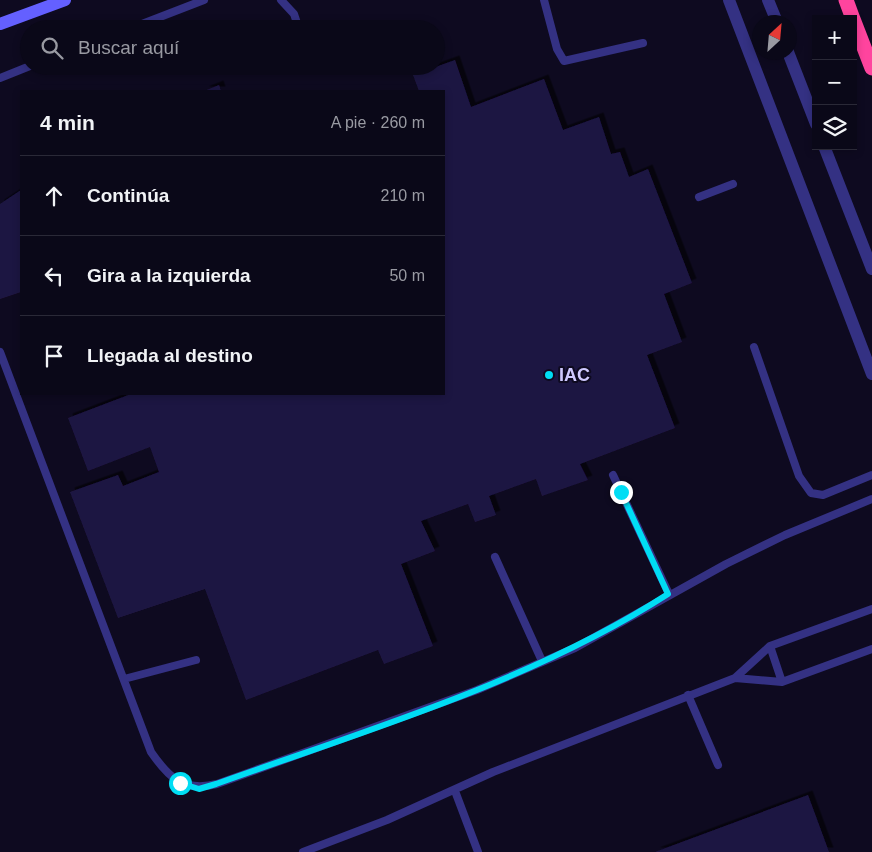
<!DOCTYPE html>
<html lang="es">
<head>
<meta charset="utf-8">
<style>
  :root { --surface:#0a0818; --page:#181625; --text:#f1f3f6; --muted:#999aa2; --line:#2a2937 }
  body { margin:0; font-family:Helvetica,sans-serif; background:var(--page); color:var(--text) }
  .controls { position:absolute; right:15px; top:15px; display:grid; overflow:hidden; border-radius:0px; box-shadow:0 2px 8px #0003 }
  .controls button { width:45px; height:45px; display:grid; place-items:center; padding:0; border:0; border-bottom:1px solid var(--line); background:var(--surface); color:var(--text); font:25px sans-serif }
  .compass { position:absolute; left:752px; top:15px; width:45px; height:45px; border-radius:50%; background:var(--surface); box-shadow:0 2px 8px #0003; rotate:26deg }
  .stop { position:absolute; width:15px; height:15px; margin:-11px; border:4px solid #00ddf4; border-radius:50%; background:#fff }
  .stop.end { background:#00ddf4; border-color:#fff; box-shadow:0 1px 5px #0008 }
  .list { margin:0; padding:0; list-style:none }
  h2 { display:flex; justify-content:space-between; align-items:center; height:65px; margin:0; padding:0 20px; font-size:21px }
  h2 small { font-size:16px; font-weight:400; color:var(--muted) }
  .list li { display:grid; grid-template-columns:32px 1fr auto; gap:15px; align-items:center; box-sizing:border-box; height:80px; padding:0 20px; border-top:1px solid var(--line) }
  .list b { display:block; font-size:19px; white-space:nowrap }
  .list em { font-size:16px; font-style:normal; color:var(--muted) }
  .icon { flex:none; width:28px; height:28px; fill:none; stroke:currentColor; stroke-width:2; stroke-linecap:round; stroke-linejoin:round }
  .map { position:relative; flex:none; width:872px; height:852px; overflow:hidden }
  .search { position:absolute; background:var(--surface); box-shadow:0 2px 8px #0003; left:20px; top:20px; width:425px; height:55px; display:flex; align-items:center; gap:12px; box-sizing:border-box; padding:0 18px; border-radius:28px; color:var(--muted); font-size:19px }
  .panel { position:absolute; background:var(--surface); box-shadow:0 2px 8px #0003; left:20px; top:90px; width:425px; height:305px; border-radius:0px }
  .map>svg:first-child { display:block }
</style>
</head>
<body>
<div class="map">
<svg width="872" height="852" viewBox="0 0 872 852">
  <defs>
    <filter id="shadow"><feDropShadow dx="4.5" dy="-4.5" stdDeviation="0" flood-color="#0009"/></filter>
  </defs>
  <rect width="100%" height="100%" fill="#0e0a20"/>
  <path fill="#1e1542" filter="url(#shadow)" d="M455,60L471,107L544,79L563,130L599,117L611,154L620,152L629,177L648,169L692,283L664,294L682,342L647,355L675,428L580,464L588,480L542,496L536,479L489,496L496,515L475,522L468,504L421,521L435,551L401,564L433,646L384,664L378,650L246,700L205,589L118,618L70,492L118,475L123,486L159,472L150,447L88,471L68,418L131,394H444V91H419L413,75Z
    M219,85L221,91H204Z
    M21,190V292L0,299V204Z
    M808,795L829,852H655Z"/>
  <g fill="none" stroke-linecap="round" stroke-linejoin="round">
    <path stroke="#343183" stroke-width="8" d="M281,0L294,14L299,29
      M544,0L557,49L564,61L643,43
      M129,29L204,0
      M0,78L30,66
      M699,197L733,184
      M754,347L799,476L811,493L823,495L872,475
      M0,352L151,752C169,778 183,792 217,784L477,690L575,648L726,564L785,535L872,499
      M613,475L669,594
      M495,557L542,661
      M770,646L782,682
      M735,678L782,682L872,649
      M124,679L196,660
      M688,695L718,765
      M455,791L478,852
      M303,852L387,820L493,772L735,678L770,646L872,609"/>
    <path stroke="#343183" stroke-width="12" d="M729,0L872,374
      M768,0L777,22
      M788,52L816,124
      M824,146L872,269"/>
    <path stroke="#6460ff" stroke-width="12" d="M0,24L65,0"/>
    <path stroke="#ff449e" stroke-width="15" d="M846,0L853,19
      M853,19L872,68"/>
  </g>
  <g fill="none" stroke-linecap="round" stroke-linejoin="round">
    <path stroke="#00ddf4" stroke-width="6" d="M180,783L199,789L216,784C369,729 531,682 668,594L621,492"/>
  </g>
  <circle fill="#00ddf4" stroke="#0e0a20" stroke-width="2" cx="549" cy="375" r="5"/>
  <g text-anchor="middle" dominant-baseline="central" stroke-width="4" stroke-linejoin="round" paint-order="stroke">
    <g font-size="18" font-weight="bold" fill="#cfc9ff" stroke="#0e0a20" text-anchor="start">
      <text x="559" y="375">IAC</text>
    </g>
  </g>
</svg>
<div class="controls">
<button>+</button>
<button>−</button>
<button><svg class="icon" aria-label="layers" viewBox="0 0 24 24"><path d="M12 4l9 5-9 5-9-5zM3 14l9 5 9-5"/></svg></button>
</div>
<svg class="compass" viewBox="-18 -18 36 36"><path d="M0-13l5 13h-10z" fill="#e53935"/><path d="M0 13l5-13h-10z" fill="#999aa2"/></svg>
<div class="stop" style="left:180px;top:783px"></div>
<div class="stop end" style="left:621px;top:492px"></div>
<div class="search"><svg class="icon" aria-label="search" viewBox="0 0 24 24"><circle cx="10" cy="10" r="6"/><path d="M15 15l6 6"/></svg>Buscar aquí</div>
<section class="panel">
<h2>4 min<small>A pie · 260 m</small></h2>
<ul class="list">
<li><svg class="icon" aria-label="ahead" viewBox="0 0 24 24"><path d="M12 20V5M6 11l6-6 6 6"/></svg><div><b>Continúa</b></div><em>210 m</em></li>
<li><svg class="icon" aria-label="left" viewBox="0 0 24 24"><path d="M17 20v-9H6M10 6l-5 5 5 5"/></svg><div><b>Gira a la izquierda</b></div><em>50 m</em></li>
<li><svg class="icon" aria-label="arrive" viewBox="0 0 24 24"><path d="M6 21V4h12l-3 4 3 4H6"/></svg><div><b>Llegada al destino</b></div></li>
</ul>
</section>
</div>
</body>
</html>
